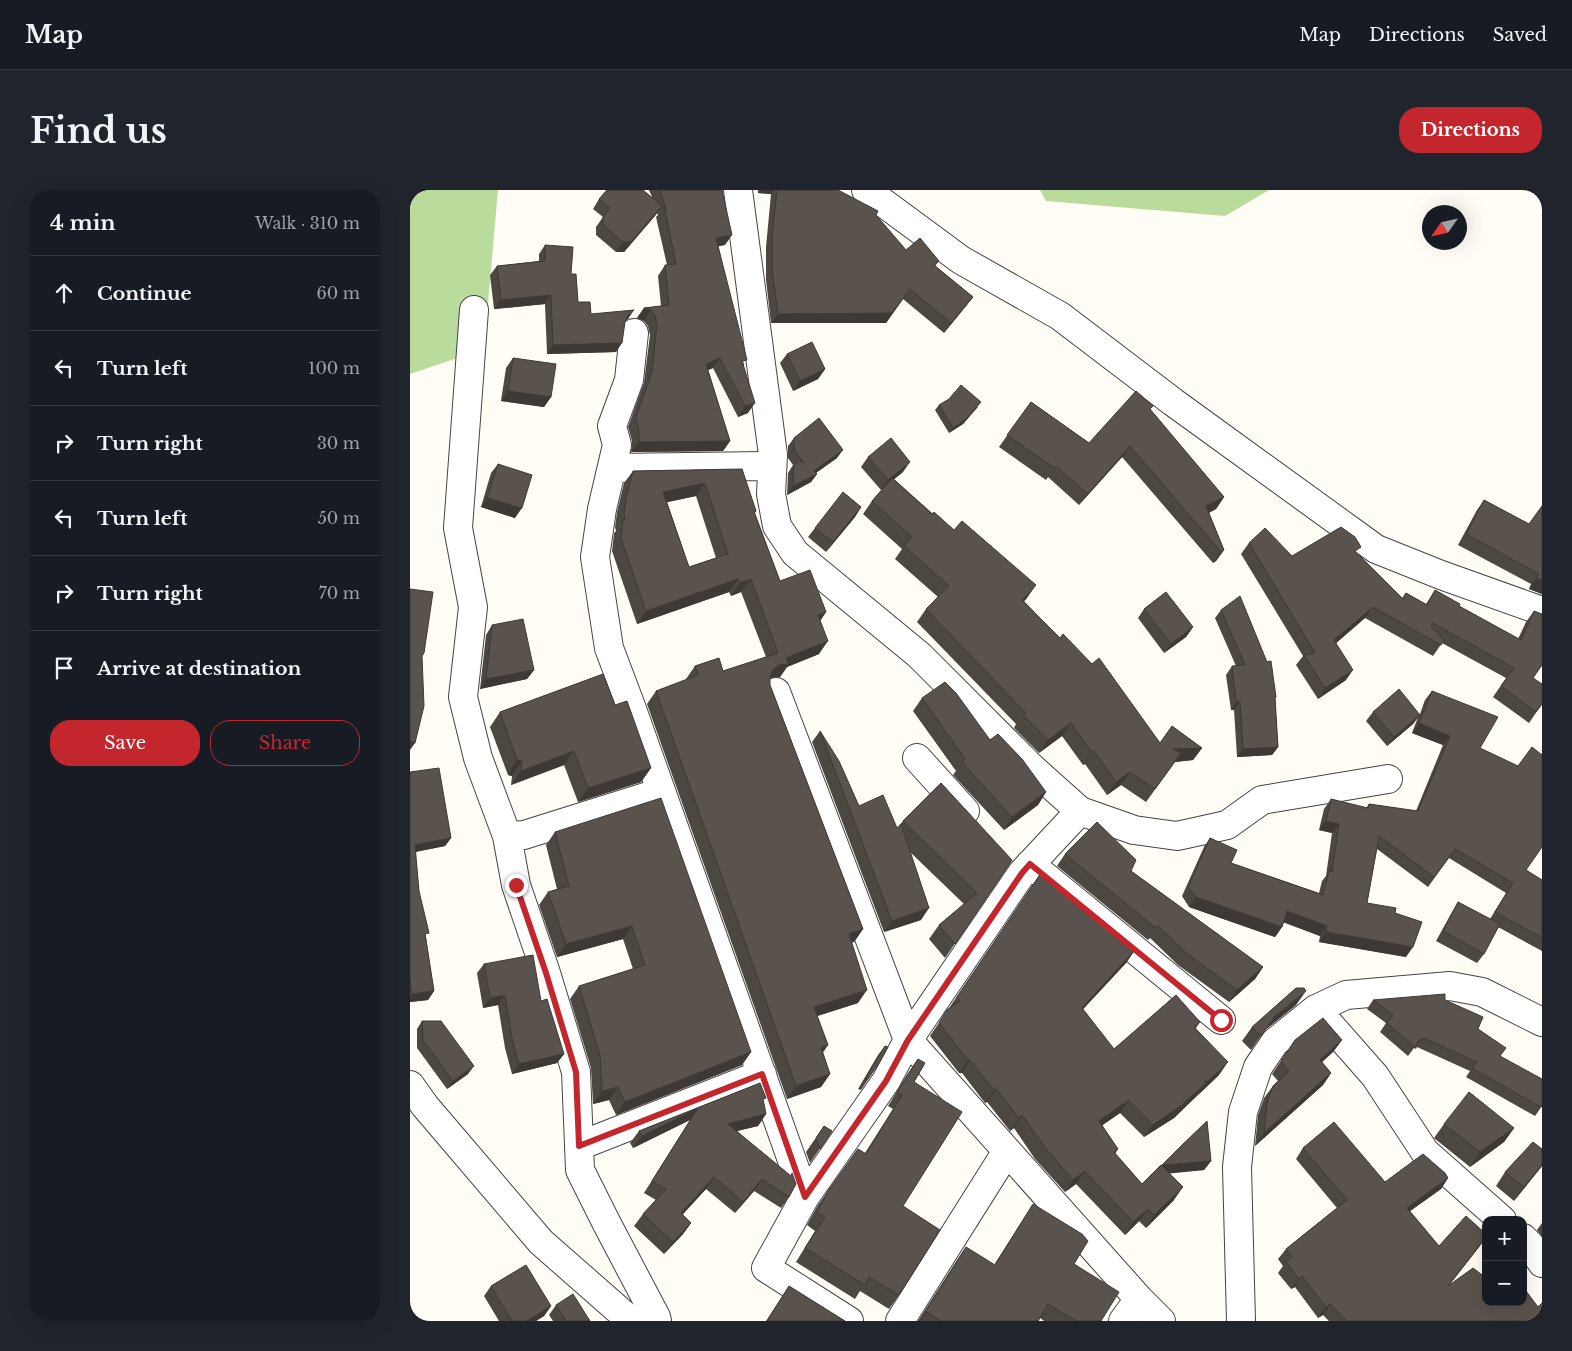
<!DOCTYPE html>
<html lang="en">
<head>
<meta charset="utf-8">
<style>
  :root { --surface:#171b24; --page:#20242c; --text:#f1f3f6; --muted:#9ea1a6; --line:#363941; --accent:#c4262e }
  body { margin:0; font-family:"Libre Baskerville",serif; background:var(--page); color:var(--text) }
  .controls { position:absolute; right:15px; bottom:15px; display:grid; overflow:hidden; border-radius:10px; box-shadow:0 5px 20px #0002 }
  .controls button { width:45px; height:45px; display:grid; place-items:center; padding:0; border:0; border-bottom:1px solid var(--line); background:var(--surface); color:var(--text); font:25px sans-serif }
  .compass { position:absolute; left:1012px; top:15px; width:45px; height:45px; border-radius:50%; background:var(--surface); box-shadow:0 5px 20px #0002; rotate:236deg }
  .stop { position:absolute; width:15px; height:15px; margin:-11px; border:4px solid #c4262e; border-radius:50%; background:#fff }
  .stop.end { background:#c4262e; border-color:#fff; box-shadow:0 1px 5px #0008 }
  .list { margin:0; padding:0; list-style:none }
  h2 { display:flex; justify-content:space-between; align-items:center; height:65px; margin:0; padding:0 20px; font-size:21px }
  h2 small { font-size:16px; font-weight:400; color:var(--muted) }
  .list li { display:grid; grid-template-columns:32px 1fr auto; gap:15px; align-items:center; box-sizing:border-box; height:75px; padding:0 20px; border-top:1px solid var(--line) }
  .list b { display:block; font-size:19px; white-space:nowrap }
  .list em { font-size:16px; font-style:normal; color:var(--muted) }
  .actions { display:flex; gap:10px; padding:15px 20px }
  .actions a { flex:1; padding:11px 0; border:1px solid var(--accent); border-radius:20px; text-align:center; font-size:18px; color:var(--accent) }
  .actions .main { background:var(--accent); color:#fff }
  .icon { flex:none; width:28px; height:28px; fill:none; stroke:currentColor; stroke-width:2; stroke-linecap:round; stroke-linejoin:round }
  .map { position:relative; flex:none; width:1132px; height:1131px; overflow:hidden; border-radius:20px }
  header { display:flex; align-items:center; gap:30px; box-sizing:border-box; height:70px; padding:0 25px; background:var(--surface); border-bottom:1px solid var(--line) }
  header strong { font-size:24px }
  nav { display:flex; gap:28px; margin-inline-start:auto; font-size:18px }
  .intro { display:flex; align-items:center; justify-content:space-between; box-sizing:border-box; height:120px; padding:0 30px }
  h1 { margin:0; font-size:35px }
  .button { padding:12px 22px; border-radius:20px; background:var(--accent); color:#fff; font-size:18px; font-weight:700 }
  main { display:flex; gap:30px; padding:0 30px }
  aside { flex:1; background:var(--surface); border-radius:20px; box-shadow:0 5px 20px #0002 }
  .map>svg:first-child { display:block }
</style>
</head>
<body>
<header>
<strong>Map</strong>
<nav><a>Map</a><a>Directions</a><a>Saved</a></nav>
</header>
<div class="intro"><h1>Find us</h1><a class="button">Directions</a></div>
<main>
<aside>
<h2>4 min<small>Walk · 310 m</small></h2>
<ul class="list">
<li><svg class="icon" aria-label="ahead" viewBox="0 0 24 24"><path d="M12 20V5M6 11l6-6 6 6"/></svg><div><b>Continue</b></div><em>60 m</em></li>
<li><svg class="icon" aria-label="left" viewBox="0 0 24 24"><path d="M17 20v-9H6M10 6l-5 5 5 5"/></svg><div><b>Turn left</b></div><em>100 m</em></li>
<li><svg class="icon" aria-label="right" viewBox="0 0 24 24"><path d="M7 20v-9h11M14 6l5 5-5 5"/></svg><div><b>Turn right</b></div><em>30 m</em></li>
<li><svg class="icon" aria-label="left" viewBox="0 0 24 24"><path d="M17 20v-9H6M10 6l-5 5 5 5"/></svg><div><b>Turn left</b></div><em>50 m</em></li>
<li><svg class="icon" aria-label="right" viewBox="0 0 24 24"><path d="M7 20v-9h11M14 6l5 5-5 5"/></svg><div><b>Turn right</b></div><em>70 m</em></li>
<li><svg class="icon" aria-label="arrive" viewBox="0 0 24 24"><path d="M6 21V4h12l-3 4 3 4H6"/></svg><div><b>Arrive at destination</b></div></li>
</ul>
<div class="actions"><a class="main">Save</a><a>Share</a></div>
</aside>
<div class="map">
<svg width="1132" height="1131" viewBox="0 0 1132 1131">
  <rect width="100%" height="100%" fill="#fffdf5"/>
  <path fill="#b9dc9c" d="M0,0H88L74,159L0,184Z
    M630,0H859L815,26L636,11Z"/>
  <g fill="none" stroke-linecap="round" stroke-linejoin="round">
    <defs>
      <path id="minor" d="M328,0L363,265L361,304L367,336L385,363L509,465L622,578L670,621L724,640L767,646L817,635L852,610L978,589
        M456,0L551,70L650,126L763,212L966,359L1031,385L1132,421
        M64,120L48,338L63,417L53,507L68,568L97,646
        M224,143L219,190L202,236L207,255L192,319L185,367L199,458L222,519L395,1007
        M202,278L362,276
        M366,502L498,850L729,1109L751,1131
        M507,568L555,621
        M620,674L811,830
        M906,819L965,886L1015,962L1092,1030
        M0,895L15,916L131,1052L221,1131
        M169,956L352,884
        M1113,1048L1120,1055L1132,1073
        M247,1131L246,1127L197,1034L170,980L166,882L136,783L106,695L97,646L114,645L251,602
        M439,1131L356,1078L395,1007L476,891L498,850L612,683L670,621
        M490,1131L597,961
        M713,1131L729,1109
        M831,1131L827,977L833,922L848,877L865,852L906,819L936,805L1040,796L1072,802L1132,832"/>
    </defs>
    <use href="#minor" stroke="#444" stroke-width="30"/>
    <use href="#minor" stroke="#fff" stroke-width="28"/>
  </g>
  <path fill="#4d4742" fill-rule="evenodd" d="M239,0H312L315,55L308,56L334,175L338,223L328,227L303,178L298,180L320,251L313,261L221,262L222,251L218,237L234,192L240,145L238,136L234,131L227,128L234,118L251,116L248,86L255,75H257L246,27L248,25L247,23L214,62H206L186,45V37L193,27L183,19L189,9L242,7Z
    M348,0H428L466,25L496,60L529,71L525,76L563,107L556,116L534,143L493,109L476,133H361L356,90V57L361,4L348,3Z
    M135,55L161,84L168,112L181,124L218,129L215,131L206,162L137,164L135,114L84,119L80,85L87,76L129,71V64Z
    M377,164L415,179L408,189L383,201L370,173Z
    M103,168L141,207L134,217L91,211L96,178Z
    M621,212L679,253L740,220L814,307L806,319L799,323L814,360L806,371L803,373L712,267L669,315L638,287L636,290L589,257Z
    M529,215L568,217L553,234L539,243L525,220Z
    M384,248L427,268L406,283L407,284L401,292L377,305L378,283L383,275L378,268V256Z
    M458,267L493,282L484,289L617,408L614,411L750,553L792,558L783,570L765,572L736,612L711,595L697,605L675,574L673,575L652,546L629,563L604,538L606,534L507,432L516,419L528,407L485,369L492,359L453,324L462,311L473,299L471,300L451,277Z
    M88,274L105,328L71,317L81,283Z
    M332,279L346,321L345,323L370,391L416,422L410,431L409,464L377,477L370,487L360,488V495L453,739L444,752H441L448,813L407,826L418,855L413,862L420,884L411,897L377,909L237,514L246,501L276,490V489L285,476L313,481L356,467L331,402L321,406L319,402L227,434L202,361L204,343L206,341L205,337L207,322L214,293L223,281ZM286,306L306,368L279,377L257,312Z
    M1074,310L1119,334L1132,404L1119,399L1121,394L1048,355L1067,320Z
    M451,317L445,327L416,362L398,347L405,338Z
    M839,353L882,366L947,363L992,408L996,403L1016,414L1025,400L1049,416L1108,449L1116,432L1124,421L1123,488L1132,514L1119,533L1083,507L1096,488L1032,453L1023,466L955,428L926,453L936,490L908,509L886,475L893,466L831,364Z
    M734,419L783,437L776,447L754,463L728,428Z
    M811,420L866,507L865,508L868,557L862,565L827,567L824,520H821L816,485L822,476H826L805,428Z
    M82,435L124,480L117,489L70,499L76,445Z
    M1022,501L1070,558L1116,680L1132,690V761L1088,737L1074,764L1067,773L1026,751L1042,722L1048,712L1080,729L1096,703L1039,668L1018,697L967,659L957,713L985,723L996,767L909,752L910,746L873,732L872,737L865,747L779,717L772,706L794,657L800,648L821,673L909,703L912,691L916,686L922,643L909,640L914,619L921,609L956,618L959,614L1006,621L1033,555L1002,543L1008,527L1003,534L977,556L956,531L963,522L1010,524L1015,510Z
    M512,508L580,550L636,602L628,615L594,640L543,585L546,581L503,521Z
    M205,515L241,578L231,592L168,612L154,575L101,595L102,586L98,585L80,537L90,522Z
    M410,541L449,616L487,638L493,631L602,670L535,768L519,749L529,735L554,714L500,662L511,730L474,742L402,552Z
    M0,582L41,648L35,656L5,662L9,701L24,801L18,810L0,812Z
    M145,642L341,862L332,875L206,925L199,910L183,914L181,878L160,809L169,796L223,779L213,749L147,767L129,715L138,702L147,699L136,655Z
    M655,664L721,681L853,777L845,789L819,812L768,775L740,748L738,750L647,676Z
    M631,683L725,760L716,773L673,819L704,859L790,832L786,838L809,885L764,928L734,947L710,923L692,935L708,959L705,964L732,994L751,975L801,971L794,980L759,983L764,1010L736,1038L729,1031L715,1045L666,994L655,1002L625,969L604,938L600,941L577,912L575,913L552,883H549L520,846Z
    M74,774L131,811L154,864L147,873L102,884L95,858L88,815L73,818L67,783Z
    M963,810H1035L1068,839L1132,916L1125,926L1056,887L1060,881L1007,857L1006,859L1004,858L998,866L970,842L976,833L957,819Z
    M886,815L855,840L841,860L832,851L842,837Z
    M12,831L58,884L37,899L7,858V839Z
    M885,850H932L923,862L912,872L921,883L913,895L845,956L848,925L854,908L863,896L868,891L862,884Z
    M475,856L469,873L451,900L448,899L468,865Z
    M508,869L504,892L493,1016L489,1105L479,1119L450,1101L445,1109L386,1072L405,1041L397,1035L408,1015L448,959L455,963L483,919L478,916L498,883Z
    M350,893L353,911L356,924L348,936L327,941L379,1007L371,1018L344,1001L325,1023L296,999L272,1025L281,1033L273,1044L254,1064L224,1036L233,1024L246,1010L234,1003L280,930L223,958L220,953L229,941Z
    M1034,934L1104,938L1094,952L1060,977L1024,948Z
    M414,936L422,941L400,973L396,962Z
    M893,958L975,992L1038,988L1031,999L1000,1021L1029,1056L1076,1047L1039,1095L1076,1088L1132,1131H919L913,1125L908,1128L885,1097L881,1099L868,1083L873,1076L868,1069L876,1059L927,1018L886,969Z
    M1132,976L1104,1011L1086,996L1095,982Z
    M623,1014L664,1074L691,1131H634L630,1128L628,1131H508L547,1070L556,1057L584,1075L614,1028Z
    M1132,1033V1047L1127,1040Z
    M81,1096L141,1116L134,1126L126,1131H89L74,1106Z
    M379,1096L435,1131H356Z
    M146,1115L180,1131H143L139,1125Z"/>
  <path fill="#3f3936" d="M350,0H364L361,4L348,3Z
    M252,16L245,26L214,62H206L213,52Z
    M322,45L315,55L299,58L306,48Z
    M141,105L135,114L84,119L91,110Z
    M563,107L556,116L534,143L541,133Z
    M493,109L476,133H361L368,124Z
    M234,118L241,120L234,131L227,128Z
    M224,120L218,129L212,133L218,125Z
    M212,153L206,162L137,164L143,155Z
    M310,168L303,178L289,184L296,174Z
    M415,179L408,189L383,201L390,191Z
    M98,201L141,207L134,217L91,211Z
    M571,212L553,234L539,243L543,238Z
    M345,213L338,223L328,227L335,216Z
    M320,251L313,261L221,262L229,252Z
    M720,256L712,267L669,315L678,304Z
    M433,260L427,268L400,287L407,284L401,292L377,305L383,296Z
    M500,272L493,282L471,300L478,290Z
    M295,293L286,306L244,315L253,302Z
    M814,307L806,319L788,328L796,316Z
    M77,308L112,318L105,328L71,317Z
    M451,317L445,327L416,362L423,352Z
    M814,360L806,371L803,373L811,362Z
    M1126,388L1132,390V404L1119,399Z
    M328,389L319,402L227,434L236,421Z
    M341,389L331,402L321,406L330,393Z
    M626,395L617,408L603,423L612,410Z
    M963,417L955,428L917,461L924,450Z
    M416,422L407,435L408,425Z
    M783,437L776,447L754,463L761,454Z
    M418,451L409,464L377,477L370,487L360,488L354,493L363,480L376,468Z
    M124,480L117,489L70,499L76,489Z
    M943,480L936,490L908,509L915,498Z
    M830,511L824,520H821L826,512Z
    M1010,525L1003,534L977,556L984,547Z
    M661,533L652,546L629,563L638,550Z
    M1009,533L1040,546L1033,555L1002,543Z
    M0,551L5,553L0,560Z
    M868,557L862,565L827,567L833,559Z
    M792,558L783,570L765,572L736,612L765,572L763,559Z
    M164,561L154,575L101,595L111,581Z
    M684,561L675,574L673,575L682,563Z
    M107,570L112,571L102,586L98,585Z
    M241,578L231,592L168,612L178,598Z
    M720,582L711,595L697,605L706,592Z
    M636,602L628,615L594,640L602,627Z
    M916,631L929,634L922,643L909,640Z
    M41,648L35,656L0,663L5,655Z
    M786,707L872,737L865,747L779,717Z
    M519,718L511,730L474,742L482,731Z
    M877,721L917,736L910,746L870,731Z
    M222,736L213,749L147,767L156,754Z
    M453,739L444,752L430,756L439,744Z
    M916,742L1003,757L996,767L909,752Z
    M725,760L716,773L663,830L672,818Z
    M853,777L845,789L819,812L827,800Z
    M457,800L448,813L395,830L404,817Z
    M24,801L18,810L0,812V808L2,804Z
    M896,801L886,815L855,840L841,860L865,826Z
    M95,805L88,815L73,818L80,808Z
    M932,850L923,862L901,882L910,870Z
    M418,855L409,868L411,858Z
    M341,862L332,875L206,925L215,912Z
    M154,864L147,873L102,884L109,874Z
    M558,870H560L552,883H549Z
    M818,872L809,885L788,905L797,892Z
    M64,876L58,884L37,899L43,891Z
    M921,883L913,895L845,956L854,943Z
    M420,884L411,897L377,909L386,896Z
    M795,894L786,906L764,928L734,947L743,935Z
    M208,897L199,910L183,914L192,901Z
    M586,899L577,912L575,913L584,900Z
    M719,910L710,923L680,944L689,931Z
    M288,918L280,930L223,958L232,946Z
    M356,924L348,936L310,945L318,934Z
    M612,925L604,938L600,941L609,928Z
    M1104,938L1094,952L1060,977L1070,962Z
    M801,971L794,980L745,985L752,975Z
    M1132,975V976L1104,1011L1114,997Z
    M675,981L666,994L655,1002L663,990Z
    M304,987L296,999L263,1035L271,1023Z
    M1038,988L1031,999L989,1029L997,1018Z
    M352,989L344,1001L325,1023L333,1012Z
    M773,997L764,1010L736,1038L744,1025Z
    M738,1019L729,1031L715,1045L723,1032Z
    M281,1033L273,1044L254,1064L263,1052Z
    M1076,1047L1070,1056L1030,1107L1038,1096Z
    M892,1086L885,1097L881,1099L889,1089Z
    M920,1114L913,1125L908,1128L916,1117Z
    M141,1116L134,1126L126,1131H117Z
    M515,1122H517L510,1131H509Z"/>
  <path fill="#5a524d" stroke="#3f3936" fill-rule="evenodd" d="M197,0H233L252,16L221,52H213L193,35V27L200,18L189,9Z
    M250,0H312L322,45L306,48L337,170L332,171L345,213L335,216L310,168L296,174L320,251L229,252V241L226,227L242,182L247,134L245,126L241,120L234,118L259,115L255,75L266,74L254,16L256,19Z
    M367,0H428L468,21L466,25L496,60L510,48L529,71L524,75L563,107L541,133L500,99L482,123L368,124L362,80V47Z
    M135,55L163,57L161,84H166L168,112H180L181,124L224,120L218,125L215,132L212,153L143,155L141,105L91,110L87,76L135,71Z
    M402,152L415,179L390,191L377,164Z
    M103,168L146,174L141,207L98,201Z
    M551,195L571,212L556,229L543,238L529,215L539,209Z
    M726,201L743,216L740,219L814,307L796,316L814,360L811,362L720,256L678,304L646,276L644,278L597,245L621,212L679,253Z
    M409,228L433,260L404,281L407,284L383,296L384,274L391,271L394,273L384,260V248Z
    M481,248L500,272L478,290L458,267Z
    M88,274L122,285L112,318L77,308Z
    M332,279L346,321L344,322L370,391L400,380L416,422L408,425L418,451L376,468L379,474L369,475L363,480L360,487V495L453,739L439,744L457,800L404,817L418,855L411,858L420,884L386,896L246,501L288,485L285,476L309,468L313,481L368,463L341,389L330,393L328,389L236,421L211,348L213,330L215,329L214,324L216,309L223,281ZM295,293L318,364L279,377L253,302Z
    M482,288L522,324L524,322L544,340L552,331L626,395L612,410L650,448L653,444L682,474L689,468L750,553L762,536L792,558L763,559L771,563L745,599L720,582L706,592L684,561L682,563L661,533L638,550L613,525L616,523L516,419L539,396L494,356L502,347L462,311Z
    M433,302L451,317L423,352L405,338Z
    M1074,310L1119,334L1132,316V390L1126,388L1129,384L1056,344Z
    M931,337L945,347L951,357L945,361L993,409L996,403L1017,415L1025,400L1050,414L1049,416L1111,450L1124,421L1132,424V475L1123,488L1132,494V514L1126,522L1091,496L1104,478L1023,433L1021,437L1034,450L1031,455L963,417L924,450L943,480L915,498L894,465L905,463L839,353L855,338L882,366Z
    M0,399L23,402L14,463L12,466L14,516L5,553L0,551Z
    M756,402L783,437L761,454L734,419Z
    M830,406L857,472L861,471L866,507H865L868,557L833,559L830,511L826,512L822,476L835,475L811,420Z
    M113,429L124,480L76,489L82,435Z
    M193,484L205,515L217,511L241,578L178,598L164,561L111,581L112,571L107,570L90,522Z
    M535,492L546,503L580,550L588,544L612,569L636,602L602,627L552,572L555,569L512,508Z
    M989,499L1010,525L984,547L963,522Z
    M1022,501L1088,527L1070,558L1108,576L1122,557L1132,565V657L1116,680L1132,690V748L1085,722L1103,693L1045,659L1024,687L969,646L957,713L986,718L985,723L1012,732L1003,757L916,742L917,736L877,721L872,737L786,707L778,697L800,648L827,660L821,673L913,705L919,681L922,682L929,634L916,631L921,609L958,618L959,614L1008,621L1040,546L1009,533Z
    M410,541L429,571L449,616L473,605L487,638L491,634L519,718L482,731Z
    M29,578L41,648L5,655L9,701L19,743L15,744L24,801L2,804L0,789V582Z
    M531,593L602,670L545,754L529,735L567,703L493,631Z
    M251,608L341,862L215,912L208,897L192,901L190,865L169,796L235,775L222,736L156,754L138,702L159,696L145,642Z
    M687,632L726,670L721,681L853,777L827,800L776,763L748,736L746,738L655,664Z
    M631,683L725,760L672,818L704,859L766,805L790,832L784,837L818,872L797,892L795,889V894L772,915L743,935L719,910L689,931L708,959L704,962L732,994L751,975L773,997L744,1025L738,1019L723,1032L675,981L663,990L634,956L612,925L609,928L586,899L584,900L560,870H558L529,833L537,820L550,811L547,807Z
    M1048,712L1090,734L1074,764L1033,741Z
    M123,765L131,811L137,809L154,864L109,874L102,848L95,805L80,808L74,774Z
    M886,798H894L896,801L865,826L851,846L842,837Z
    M1035,804V810L1073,827L1068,839L1096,858L1090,866L1132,889V916L1131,917L1062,878L1067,872L1014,848L1012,850L1010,849L1005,857L977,833L983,825L963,810Z
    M913,828L932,850L910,870L921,883L854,943L857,913L863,896L879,881L871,871L885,850Z
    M12,831H31L64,876L43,891L13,850Z
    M475,856L478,857L469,873L457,890L455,889Z
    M508,869L515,873L504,892L552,922L493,1016L530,1040L489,1105L459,1087L455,1095L395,1058L415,1027L407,1022L418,1001L448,959L456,964L492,905L487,902Z
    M350,893L356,908L353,909L356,924L318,934L381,986L382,983L386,994L379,1007L352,989L333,1012L304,987L271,1023L281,1033L263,1052L233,1024L256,999L242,991L288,918L232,946L229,941Z
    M1059,902L1104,938L1070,962L1034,934Z
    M797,931L801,971L752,975L772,955Z
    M924,932L975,992L1013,964L1035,983L1038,988L997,1018L1029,1056L1056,1026L1076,1044V1047L1038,1096L1063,1078L1076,1088V1112H1113V1097L1128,1117L1132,1113V1131H937L920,1114L916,1117L892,1086L889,1089L876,1072L882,1067L876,1059L937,1010L893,958Z
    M414,936L422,941L410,959L406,948Z
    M1123,952L1132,959V975L1114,997L1095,982Z
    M623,1014L672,1044L678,1051L664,1074L709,1102L691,1131H666L638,1114L628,1131H531L517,1122H515L556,1057L585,1075Z
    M116,1075L141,1116L117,1131H102L81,1096Z
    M379,1096L435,1131H357Z
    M163,1104L180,1131H156L146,1115Z"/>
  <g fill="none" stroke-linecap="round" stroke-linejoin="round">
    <path stroke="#c4262e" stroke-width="6" d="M106,695L136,783L166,882L169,956L352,884L395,1007L476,891L498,850L612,683L620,674L811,830"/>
  </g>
</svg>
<div class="controls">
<button>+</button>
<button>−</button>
</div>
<svg class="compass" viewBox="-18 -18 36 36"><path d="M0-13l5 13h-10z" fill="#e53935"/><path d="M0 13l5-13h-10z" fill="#9ea1a6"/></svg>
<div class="stop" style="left:811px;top:830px"></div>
<div class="stop end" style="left:106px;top:695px"></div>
</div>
</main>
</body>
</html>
